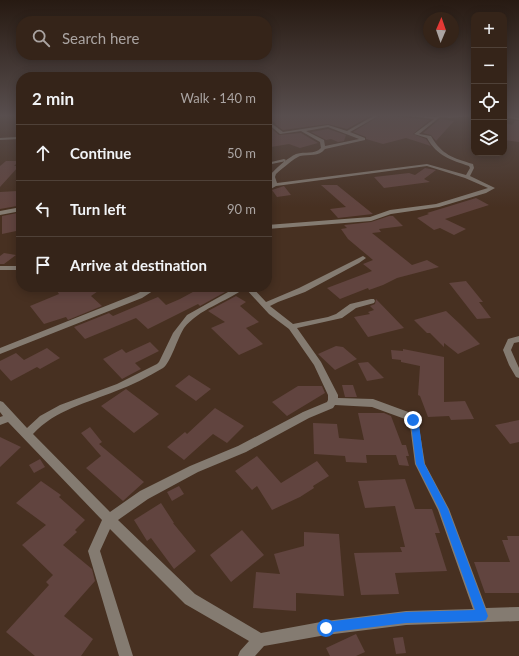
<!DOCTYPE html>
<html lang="en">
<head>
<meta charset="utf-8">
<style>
  :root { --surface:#352419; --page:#3d2c22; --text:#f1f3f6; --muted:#aaa4a2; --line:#4f4138 }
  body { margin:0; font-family:Lato,sans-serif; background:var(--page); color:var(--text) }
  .controls { position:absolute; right:12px; top:12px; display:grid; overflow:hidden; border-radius:8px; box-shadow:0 2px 10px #0003 }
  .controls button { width:36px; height:36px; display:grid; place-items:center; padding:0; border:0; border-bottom:1px solid var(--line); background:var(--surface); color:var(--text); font:20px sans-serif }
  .compass { position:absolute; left:423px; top:12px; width:36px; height:36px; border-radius:50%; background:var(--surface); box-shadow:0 2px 10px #0003; rotate:2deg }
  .stop { position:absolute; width:12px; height:12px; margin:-9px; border:3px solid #1a73e8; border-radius:50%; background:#fff }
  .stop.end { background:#1a73e8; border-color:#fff; box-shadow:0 1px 4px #0008 }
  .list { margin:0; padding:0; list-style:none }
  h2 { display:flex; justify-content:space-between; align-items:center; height:52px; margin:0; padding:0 16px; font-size:17px }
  h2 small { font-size:13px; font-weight:400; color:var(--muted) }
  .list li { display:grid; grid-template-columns:26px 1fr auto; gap:12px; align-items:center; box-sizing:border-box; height:56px; padding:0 16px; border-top:1px solid var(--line) }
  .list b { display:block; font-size:15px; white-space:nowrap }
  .list em { font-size:13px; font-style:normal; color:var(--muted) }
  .icon { flex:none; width:22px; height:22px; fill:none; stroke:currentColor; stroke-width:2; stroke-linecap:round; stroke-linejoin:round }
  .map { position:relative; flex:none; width:519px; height:656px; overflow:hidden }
  .search { position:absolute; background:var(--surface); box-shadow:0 2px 10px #0003; left:16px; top:16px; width:256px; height:44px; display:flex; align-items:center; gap:10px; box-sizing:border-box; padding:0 14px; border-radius:16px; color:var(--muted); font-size:15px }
  .panel { position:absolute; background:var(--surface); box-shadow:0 2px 10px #0003; left:16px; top:72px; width:256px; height:220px; border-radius:16px }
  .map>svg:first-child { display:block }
</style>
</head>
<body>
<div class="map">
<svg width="519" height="656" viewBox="0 0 519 656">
  <rect width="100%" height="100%" fill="#473021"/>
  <path fill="#61443f" d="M289,115H372L347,129L328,124L283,130L275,124H276L269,117Z
    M381,115L430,120L413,134L426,139L431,146L406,138L383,144L366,139V137L353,132Z
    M440,119L454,121L436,141L431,135L423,133Z
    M515,121H519V142L504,140V123L512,125Z
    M267,125L279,135L301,133L318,143L300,148L289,144L271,147L267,145Z
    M328,129L346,135L344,141L338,142L331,139L326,140L311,132Z
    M6,161H19L14,166H19L0,187V166Z
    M425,168L436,170L424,179L430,182L384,188L374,177L409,173L415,175Z
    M321,185H337L373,214L338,218L330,209L346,207Z
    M284,186L291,195L277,197L272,190Z
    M17,191V206L0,209V192Z
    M476,198L489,205L445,219L466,229L454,235L440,228L434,230L417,218L429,214L427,213Z
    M17,213V221L21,220V230L2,234V216Z
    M389,216H393L403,226L379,229L381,232L372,233L412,265L427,260L439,267L397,278L383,285L369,290L368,288L340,299L327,288L372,271L363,264L373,260L348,239L341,229L347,228L344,225L371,222Z
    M4,253L16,255L4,264H0V256Z
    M466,281L483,302H479L491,318L477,319L449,283Z
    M67,287H104L91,296L102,306L68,320L66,317L44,324L30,306L59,294L57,291Z
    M202,287H221L227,291L200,306L198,304L148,329L136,318L85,339L74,327L109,313L113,316L158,297L166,305L180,299Z
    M236,296L246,302L240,306L259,322L246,328L263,344L239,355L211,328L225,322L208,311Z
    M376,299L404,328L368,337L354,317L370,314L368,312L374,310L370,306L375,304Z
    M446,311L460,324L480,344L458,354L444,343V347L430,333H427L414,320Z
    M150,342L159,351L135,363L141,369L122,379L103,359L122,349L126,353Z
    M336,346L343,347L357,359L335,370L318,354Z
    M47,348L60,358L40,369L37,367L11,381L0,369V361L16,353L24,360Z
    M403,349L444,357V402L465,401L474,419L451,420L449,416L428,417L420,396L418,395L420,366L401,362V360L392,359L391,350L403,351Z
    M368,362L384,378L367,381L358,363Z
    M189,375L211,389L196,401L175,386Z
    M342,385H353L357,397H345Z
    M298,386H322L325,393L287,416L272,402Z
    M126,389L159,414L134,433L101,406Z
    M215,408L244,426L227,443L213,434L184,460L167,447L185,432L187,434Z
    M358,413H384L391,416L402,445H406L409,456H406L409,466L399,465L396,455H366L367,463L346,462L345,456L314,454L313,423L337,424L339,438L364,440Z
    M519,420V442L510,444L495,425Z
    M90,427L102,442L99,444L144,482L123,501L86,468L101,456L81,433Z
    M0,437L21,447L0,467Z
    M257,456L281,483L317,461L329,476L313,486L314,488L300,497L272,510L257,486L252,490L235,471Z
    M40,459L45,467L34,473L29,465Z
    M405,479L415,509H432L440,533H435L447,571L395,573L399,594L361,595L354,553L402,552L400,547H405L395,506L365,508L358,481Z
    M41,481L61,495L59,497L85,520L75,530L77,532L63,545L92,569L95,581L64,616L93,639L81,656H35L6,632L49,585L46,582L53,575L22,545L46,525L16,503Z
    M179,486L184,494L172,501L167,492Z
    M161,503L174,523H173L196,551L174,569L151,538L147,541L134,520Z
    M242,530L264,555L231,582L210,555Z
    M304,532L339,534L344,596L296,593V611L253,608L256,572L280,574L274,554L304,546Z
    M507,536H519V593H485L474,562H510L502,540H508Z
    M356,634L365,652L356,656H330L326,648Z
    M403,637L406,653L396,654L393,638Z"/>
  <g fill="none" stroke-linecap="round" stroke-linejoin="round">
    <path fill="#847b71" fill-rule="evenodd" d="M375,115H380L350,132L365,138V140L325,149C319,157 309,154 300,156C294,158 282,169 276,174L275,177L277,183L427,164L466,175L470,168L469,166C451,160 437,156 427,138L414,134L434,119L401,115L437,117L439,115L449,116L473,115L471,116L449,118L440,117L419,134L431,136C442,155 453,158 473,164L474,168L470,176L495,188L486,193L439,207L391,214L371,221L267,229V225L370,217L390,210L436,204L488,188L465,178L427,166L276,186L267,191V187L272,184L269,177C273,170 289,157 296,154C305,151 314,155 321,148L320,142L301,131L280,134L267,123V120L283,132L328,125L347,131ZM328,127L359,139L325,146L324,140L306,131Z
      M504,115L519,118V120L504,117Z
      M19,134H21V137L20,139L0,140V138L17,137Z
      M284,159L286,160V161L267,165V163Z
      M21,207V211L0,215V211Z
      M363,256L366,258L359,263L305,292L278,302L270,306L293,324L328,317L336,314L350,304L371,299H374L375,301L374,303L356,308L342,318L297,328L321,362L338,395V398L373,399L411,413L418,421L425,464L449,509L486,608L519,607V621L406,625L326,635L264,646L255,656H238L240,651L249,641L185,604L110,529L100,551L133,656H119L88,551L102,520L8,422L0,425V417L3,416L0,412V401L3,402L27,428L40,416L60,405L117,384L157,364L159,362L173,333L187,315L237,287H252L266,302L299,288ZM245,288L269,314L289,329L314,365L328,395V400L327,402L303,412L238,446L190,466L140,491L110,512L33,434C55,410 87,403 116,391C132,385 148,377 163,368C170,364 178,337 184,328C199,309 226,302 245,288ZM335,405L372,407L405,419L410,425L415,464L438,510L473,609L406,611L326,621L261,633L195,594L118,520L148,499L198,472L246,452L309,418L333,408Z
      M0,266H21V270H0Z
      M150,287H159L142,298L0,354V348L136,294Z
      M519,336V342L514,343L511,350L519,368V378L516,377L509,365L503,350L508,339Z"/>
  </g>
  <linearGradient id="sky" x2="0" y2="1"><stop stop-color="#271a12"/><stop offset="0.56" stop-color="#584e4e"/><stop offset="1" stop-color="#584e4e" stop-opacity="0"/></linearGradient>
  <rect width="519" height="207" fill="url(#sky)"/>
  <path fill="#1a73e8" d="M410,417H416L419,424L424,463L448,509L488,616L486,620L482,621L406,623L326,633L322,632L321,628L322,624L326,622L406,612L475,610L439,509L416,464L411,424L409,420Z"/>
</svg>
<div class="controls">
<button>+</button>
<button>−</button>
<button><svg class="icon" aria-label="locate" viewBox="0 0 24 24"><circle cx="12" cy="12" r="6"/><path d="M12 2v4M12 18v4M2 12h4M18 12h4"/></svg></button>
<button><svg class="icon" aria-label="layers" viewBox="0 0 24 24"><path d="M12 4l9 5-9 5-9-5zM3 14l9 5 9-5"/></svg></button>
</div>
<svg class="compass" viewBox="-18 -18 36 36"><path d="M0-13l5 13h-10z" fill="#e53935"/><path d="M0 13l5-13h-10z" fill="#aaa4a2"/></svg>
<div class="stop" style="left:326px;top:628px"></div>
<div class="stop end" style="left:413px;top:420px"></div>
<div class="search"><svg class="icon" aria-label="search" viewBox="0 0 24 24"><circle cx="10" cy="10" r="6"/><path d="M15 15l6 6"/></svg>Search here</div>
<section class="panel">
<h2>2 min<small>Walk · 140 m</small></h2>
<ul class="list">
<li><svg class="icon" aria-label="ahead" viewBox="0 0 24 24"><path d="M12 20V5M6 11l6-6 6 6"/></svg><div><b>Continue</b></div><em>50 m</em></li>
<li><svg class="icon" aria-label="left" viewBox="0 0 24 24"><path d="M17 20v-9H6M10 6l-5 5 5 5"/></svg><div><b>Turn left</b></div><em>90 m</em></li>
<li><svg class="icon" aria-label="arrive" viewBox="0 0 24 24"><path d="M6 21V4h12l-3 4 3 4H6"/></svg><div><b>Arrive at destination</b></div></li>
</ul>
</section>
</div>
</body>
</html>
